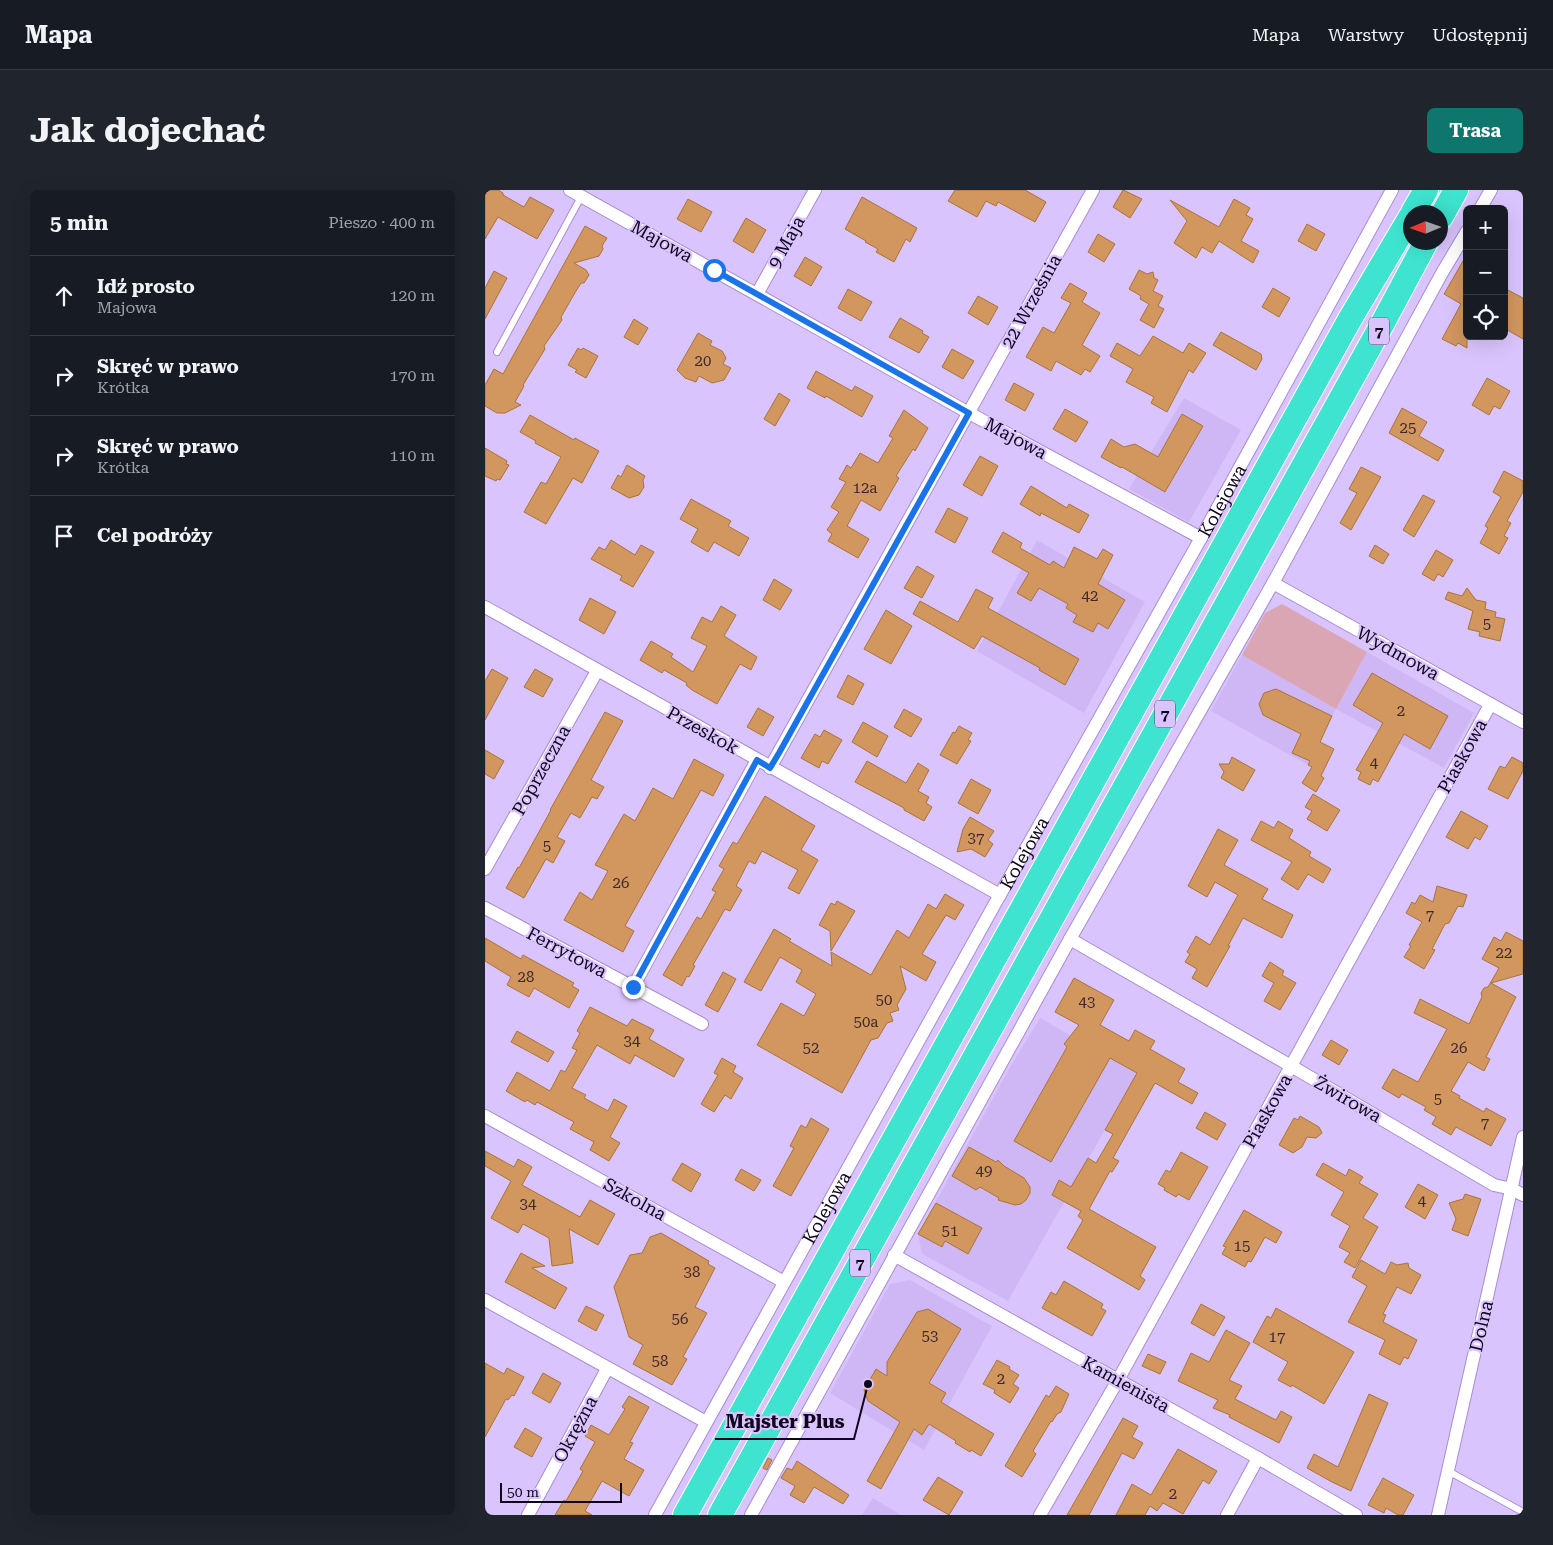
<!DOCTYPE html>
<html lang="pl">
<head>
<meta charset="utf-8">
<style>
  :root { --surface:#171b24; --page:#20242c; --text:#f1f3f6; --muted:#9ea1a6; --line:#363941; --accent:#0f766e }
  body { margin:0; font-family:"Roboto Serif",serif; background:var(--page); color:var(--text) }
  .controls { position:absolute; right:15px; top:15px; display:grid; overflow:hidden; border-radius:8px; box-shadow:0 5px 20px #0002 }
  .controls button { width:45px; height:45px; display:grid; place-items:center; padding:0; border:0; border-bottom:1px solid var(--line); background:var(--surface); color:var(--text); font:25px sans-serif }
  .compass { position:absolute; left:918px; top:15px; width:45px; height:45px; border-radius:50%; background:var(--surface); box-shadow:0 5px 20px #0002; rotate:268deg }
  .scale { position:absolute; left:15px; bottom:12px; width:122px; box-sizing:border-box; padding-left:5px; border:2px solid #10051d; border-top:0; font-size:14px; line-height:18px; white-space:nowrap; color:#10051d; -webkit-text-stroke:4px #dac4fd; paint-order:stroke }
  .stop { position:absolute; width:15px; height:15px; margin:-11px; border:4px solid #1a73e8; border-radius:50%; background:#fff }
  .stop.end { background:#1a73e8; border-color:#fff; box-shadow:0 1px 5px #0008 }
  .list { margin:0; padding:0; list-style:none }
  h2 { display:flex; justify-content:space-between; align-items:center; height:65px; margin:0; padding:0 20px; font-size:21px }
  h2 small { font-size:16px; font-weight:400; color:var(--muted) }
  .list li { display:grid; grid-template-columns:32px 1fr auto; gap:15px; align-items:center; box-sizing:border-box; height:80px; padding:0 20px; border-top:1px solid var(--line) }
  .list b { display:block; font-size:19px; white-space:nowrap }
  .list p { margin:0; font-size:16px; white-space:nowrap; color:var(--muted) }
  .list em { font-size:16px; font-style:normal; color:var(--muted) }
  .icon { flex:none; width:28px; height:28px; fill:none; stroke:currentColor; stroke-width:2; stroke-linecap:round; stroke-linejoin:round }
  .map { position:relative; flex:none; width:1038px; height:1325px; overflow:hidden; border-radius:8px }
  header { display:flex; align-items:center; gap:30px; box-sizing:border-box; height:70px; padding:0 25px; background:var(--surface); border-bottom:1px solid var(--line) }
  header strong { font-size:24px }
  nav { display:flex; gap:28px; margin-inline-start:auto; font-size:18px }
  .intro { display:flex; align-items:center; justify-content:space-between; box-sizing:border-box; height:120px; padding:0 30px }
  h1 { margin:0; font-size:35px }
  .button { padding:12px 22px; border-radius:8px; background:var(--accent); color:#fff; font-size:18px; font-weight:700 }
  main { display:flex; gap:30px; padding:0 30px }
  aside { flex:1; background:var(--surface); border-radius:8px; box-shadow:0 5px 20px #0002 }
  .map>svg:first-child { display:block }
</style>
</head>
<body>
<header>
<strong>Mapa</strong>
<nav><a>Mapa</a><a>Warstwy</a><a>Udostępnij</a></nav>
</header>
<div class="intro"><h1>Jak dojechać</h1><a class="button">Trasa</a></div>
<main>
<aside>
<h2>5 min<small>Pieszo · 400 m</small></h2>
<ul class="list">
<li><svg class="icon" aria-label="ahead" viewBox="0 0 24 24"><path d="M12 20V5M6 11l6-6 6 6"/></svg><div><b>Idź prosto</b><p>Majowa</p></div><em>120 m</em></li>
<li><svg class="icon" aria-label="right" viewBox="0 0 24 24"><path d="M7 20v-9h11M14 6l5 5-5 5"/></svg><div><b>Skręć w prawo</b><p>Krótka</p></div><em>170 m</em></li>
<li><svg class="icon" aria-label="right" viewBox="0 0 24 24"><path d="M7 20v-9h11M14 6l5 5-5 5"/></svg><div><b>Skręć w prawo</b><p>Krótka</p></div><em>110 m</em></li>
<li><svg class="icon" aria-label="arrive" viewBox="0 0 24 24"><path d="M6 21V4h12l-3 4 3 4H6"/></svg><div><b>Cel podróży</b></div></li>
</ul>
</aside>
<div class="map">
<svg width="1038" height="1325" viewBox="0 0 1038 1325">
  <rect width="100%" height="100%" fill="#dac4fd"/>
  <path fill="#cfb7f5" d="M699,208L756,240L704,332L644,299Z
    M552,350L660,412L599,523L492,461Z
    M882,462L989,523L959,578L851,519L823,575L726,521L757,465L851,519Z
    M555,828L652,883L523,1111L437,1064L433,1044L524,879Z
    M425,1090L507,1136L439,1260L345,1203L405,1094Z
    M388,1308L416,1325H377Z"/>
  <path fill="#dba6b3" d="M797,414L882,462L851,519L757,465L780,423Z"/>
  <path fill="#d2965f" stroke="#ab723b" d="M0,0H13L18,3V5L39,17L45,7L69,20L52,49L13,27L0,49Z
    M470,0H540L561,12L550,32L513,12L511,16L501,11L492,27L463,11Z
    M638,0L657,9L645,28L628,17Z
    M377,7L432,38L425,52L421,49L409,72L391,62L393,59L380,52L381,51L360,39Z
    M203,9L227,22L216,42L192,29Z
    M749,9L765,18L761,25L768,29L756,51L774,61L768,73L734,51L727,63L717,57L711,68L689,53L702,31L685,10L734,37Z
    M261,28L281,40L268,63L248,51Z
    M822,34L840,44L831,61L813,51Z
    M100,36L122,48L117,56L118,59L114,66L89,73L101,80L104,85L99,93H96L91,101L76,127L77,130L59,156L60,159L38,195L39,196L30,212L36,215L20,223H12L0,216V195L9,179L18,184Z
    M613,44L630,54L619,72L603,62Z
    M982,64V158L973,153L971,156L957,149L976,114L959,104Z
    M320,67L337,77L326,96L309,86Z
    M654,80L662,84L668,82L669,88L673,90L668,101L678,106L673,116L679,119L669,138L655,130L664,114L655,109L656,106L644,99Z
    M9,81L22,88L0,129V98Z
    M585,93L602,103L597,112L615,123L597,155L615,166L605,182L600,179L596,185L571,171L566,181L541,167L558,137L569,143L586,113L576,108Z
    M788,98L805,108L794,127L777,117Z
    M1019,98L1038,108V149L1019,138Z
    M363,99L387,112L376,131L353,118Z
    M493,106L513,117L503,135L483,123Z
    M415,128L438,141L437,143L444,147L434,163L404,147Z
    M149,129L163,138L153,155L139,147Z
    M736,142L776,164L777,169L771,180L728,155Z
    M213,143L227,151L225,155L237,161L241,168L238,174L246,178L239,190L227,193L214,186L211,192L200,188L192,180Z
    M668,146L698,163L704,153L721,163L708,183L704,180L682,222L666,213L669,207L641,192L648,179L625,166L632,153L655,166Z
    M93,158L96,160L98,158L113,166L101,188L90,182L92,180L83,175Z
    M467,159L489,171L478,189L457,177Z
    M331,181L367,201L370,196L388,206L377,227L341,206L340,208L322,198Z
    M1002,188L1025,201L1015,219L1009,216L1004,225L987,215Z
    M529,193L549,204L540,221L520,210Z
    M294,203L305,210L290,236L279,229Z
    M917,218L942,232L934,246L959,260L953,271L904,243Z
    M580,219L603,232L591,252L568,239Z
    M419,220L443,238L430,261L428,259L411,286L414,288L395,321L376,310L362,336L384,349L373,368L343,351L347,344L342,340L354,322L346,317L361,292L354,289L362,275L366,278L375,263L393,273L408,248L404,246Z
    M697,224L718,236L680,302L637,277L636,278L616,267L626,249L639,257L650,254L673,267Z
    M45,225L89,250L90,248L114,261L97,293L88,288L61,334L39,322L56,292L61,294L76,267L50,253L51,251L35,242Z
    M0,258L22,271L21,274L24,275L15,290L12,289L11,291L0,286Z
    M495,266L513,276L497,306L478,295Z
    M142,275L160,286L158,290L159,297L154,305L144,308L126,298L133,285L136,287Z
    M876,277L896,287L866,340L855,333L872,303L864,299Z
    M1019,281L1038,291V302L1022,331L1026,333L1019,346L1023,348L1014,364L995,353L1003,338L1000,336L1016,307L1008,302Z
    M546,296L582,318L584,314L604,325L594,343L556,323L555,326L535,314Z
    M938,305L950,311L929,347L918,340Z
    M206,309L246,331L243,336L264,348L254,366L229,352L223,362L206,352L213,339L195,329Z
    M463,318L483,328L470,353L450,342Z
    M518,342L537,353L535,358L565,375L568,371L579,378L589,357L612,369L618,359L628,365L613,394L640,410L623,439L613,433L608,442L588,432L592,425L581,418L583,414L554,398L546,411L532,403L544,383L507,362Z
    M126,350L150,365L156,355L169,362L148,397L135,390L137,386L106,369L114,357L120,360Z
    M890,355L904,364L898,374L884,366Z
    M951,360L968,370L958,387L953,384L949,391L937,384Z
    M432,376L449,386L437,408L419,398Z
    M289,389L307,400L295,420L278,410Z
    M982,398L991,410L1001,412L1000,419L1011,422L1010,427L1020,429L1015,451L994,446L995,442L983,439L988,421L960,409L963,402L977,406Z
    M491,399L508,408L503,418L594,469L580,495L554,480L555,478L497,446L489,459L428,424L435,411L473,432Z
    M105,408L131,422L119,444L94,430Z
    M236,416L251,425L239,446L272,467L266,480L255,474L232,514L207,500L201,495L202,493L179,480L177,483L155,470L166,451L188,464L186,467L208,482L222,456L206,448L217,427L227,432Z
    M401,420L427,436L406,474L379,459Z
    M7,479L23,488L0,530V491Z
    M50,479L68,489L58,507L39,497Z
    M887,483L963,526L945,559L919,544L893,592L888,589L885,595L873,589L876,582L871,580L898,533L868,515Z
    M363,485L379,494L368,515L352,507Z
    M791,499L847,526L835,552L849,559L836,586L839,588L831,602L817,593L827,577L823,575L825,571L807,563L816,544L778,525L774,514L779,503Z
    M273,518L289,527L278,546L262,537Z
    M419,519L437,529L426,547L409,537Z
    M120,522L138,531L106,590L119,597L112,609L107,607L95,628L86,623L72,647L80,651L68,673L61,669L39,708L21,698L33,677L34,678L66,620H65Z
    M378,532L403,546L392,567L367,552Z
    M474,536L487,543L483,550L486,551L472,574L455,565L468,542L470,543Z
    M339,540L357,550L343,574L337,571L334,578L316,568L330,544L335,547Z
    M0,560L19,571L9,589L0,584Z
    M747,567L770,580L758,601L736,588L739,582L734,574H744Z
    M1027,567L1038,573V581L1023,609L1003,599L1015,576L1020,578Z
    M209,569L239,585L228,606L216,600L140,736L149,741L138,762L79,730L95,702L107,710L123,681L110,675L139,624L150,631L168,598L188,609Z
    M382,571L421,593L433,573L444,580L433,601L444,607L441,613L447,617L439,631L419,620V618L370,592Z
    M486,589L506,600L493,624L473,613Z
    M828,604L855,620L842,641L822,629L827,621L820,617Z
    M280,606L330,636L316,660L333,670L314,704L303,698L313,680L277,661L270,674L264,671L251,696L257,700L245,721L240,719L208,775L210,776L204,787L202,786L197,796L178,785L212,727L216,729L231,702L227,700L239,679L234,676L248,652L252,654L255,649Z
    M976,621L1003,636L995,650L990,647L983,659L961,647Z
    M485,627L509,641L503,650L508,654L500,667L486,659L472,662L478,639Z
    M776,631L789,638L793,631L808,640L804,648L826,662L824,666L846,679L838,693L823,684L813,700L796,689L807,672L766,650Z
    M733,639L753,650L739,675L783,699L777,709L808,725L797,748L758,728L743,756H745L722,797L707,788L712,779L700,772L705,764L702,762L711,746L725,755L753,705L730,692L722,707L703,696Z
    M952,696L982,705L978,717L973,716L964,733L960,734L947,759L950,760L939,779L919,767L926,756L924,755L937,732L921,723L927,712L930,714L935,705L948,712Z
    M460,704L479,715L470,730L461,725L437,764L451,772L441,791L415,776L421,799L412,815L414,820L405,823L408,831L402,833L393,848L386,850L357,903L272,855L296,813L319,826L331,804L311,792L317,780L295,767L276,801L259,792L289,739L306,749L304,751L347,776L346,762L386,785L412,740L424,748L443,714L451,719Z
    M352,711L370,721L346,761L345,741L334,735L346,713L350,715Z
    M1021,742L1038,751V784L1006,793L1031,807L1001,867L1005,869L999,881L983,872L966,901L975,906L974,908L999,922L1001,918L1021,929L1006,956L971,937L966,945L947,934L951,927L939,920L941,917L917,904L914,908L897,898L908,879L933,892L962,839L929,823L935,809L984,834L997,807L996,803L999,798L1003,797L1014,778L997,769L1009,747L1016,751Z
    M0,748L36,769L38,765L89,793L87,796L94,800L84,818L49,798L44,807L22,795L26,787L0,771Z
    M785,772L799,781L797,785L811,793L795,820L779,811L789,793L777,786Z
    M238,782L251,789L233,822L220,815Z
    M589,788L629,810L615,835L644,851L650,840L670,851L665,859L700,879L693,892L713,903L707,914L670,893L628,968L634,971L627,982L625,981L604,1019L671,1057L655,1086L660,1090L654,1100L582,1058L598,1030L593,1026L596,1021L567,1005L574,990L586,997L603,968L611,973L628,944L620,940L652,883L625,868L566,972L529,951L582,857L579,854L594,835L570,822Z
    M105,817L142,836L147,829L169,840L164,849L199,869L189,887L150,865L145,874L112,855L87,898L101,905L99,908L123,921L129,909L142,916L125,947L135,953L124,971L105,960L109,952L85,939L89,932L52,912L50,915L42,910L40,912L21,901L32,882L65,901L76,880L80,882L92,860L87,858L95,843L92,841Z
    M32,841L69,862L63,872L26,852Z
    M846,850L863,860L854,875L837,865Z
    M237,868L251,876L248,882L258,888L246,909L240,905L229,922L216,914L233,885L229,883Z
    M720,922L741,934L732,950L711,938Z
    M815,926L834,937L837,943L831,948L822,947L817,957L808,963L794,955L809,928L813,930Z
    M326,928L344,939L306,1006L288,996L309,958L305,956L316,935L321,938Z
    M484,957L511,972L513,970L519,976L539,988L545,997V1003L541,1010L536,1014L530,1015L513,1010L514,1008L495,997L491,1000L467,986Z
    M0,961L29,977L33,969L47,977L37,995L95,1027L105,1010L130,1024L113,1055L84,1039L88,1073L67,1076L64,1048L38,1034L33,1043L6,1028L26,991L0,976Z
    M696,962L723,977L704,1010L693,1004L691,1007L679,1000L680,998L673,994L681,980L685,982Z
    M197,973L216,984L206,1002L187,990Z
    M838,973L861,986L864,979L878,987L874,993L893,1004L878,1028L893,1037L870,1078L859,1072L865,1063L854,1057L865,1036L846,1025L859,1002L831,985Z
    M256,979L276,990L269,1001L250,990Z
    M933,994L953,1005L940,1029L920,1017Z
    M980,1004L996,1009L983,1046L967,1040L971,1029L964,1013L978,1009Z
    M451,1013L497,1038L483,1064L460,1051L457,1057L433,1044Z
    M759,1020L797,1042L791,1053L780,1047L766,1072L763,1071L760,1077L737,1064L741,1057L738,1056Z
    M176,1043L224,1071L223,1074L230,1078L210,1117L222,1123L198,1167L202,1169L187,1195L148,1174L158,1155L144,1147L129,1097L145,1065L157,1063L165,1047Z
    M36,1063L60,1076L47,1078L82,1098L70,1119L20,1092Z
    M876,1070L900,1084L906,1072L912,1075L923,1073L924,1078L936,1085L926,1104L912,1097L898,1124L901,1125L898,1132L932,1150L923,1169L919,1167L915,1175L894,1164L900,1150L863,1132L882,1096L867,1087Z
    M579,1091L618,1114L616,1118L621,1121L607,1146L557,1118L566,1102L571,1105Z
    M716,1114L740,1127L729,1146L706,1133Z
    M101,1116L119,1125L111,1141L93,1131Z
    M791,1118L869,1162L839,1214L807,1195L806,1197L793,1190L803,1172L768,1152L782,1126L786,1128Z
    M443,1119L476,1139L444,1193L461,1203L456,1212L509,1244L496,1266L486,1260L485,1262L470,1253L471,1251L444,1234L437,1245L429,1239L396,1299L382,1291L415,1232L383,1211L379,1200L391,1179L402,1186V1172L432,1122Z
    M741,1140L765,1153L744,1190L757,1196L750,1209L791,1230L796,1221L807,1227L794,1253L744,1227L745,1225L728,1218L733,1210L693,1191L706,1163L724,1172Z
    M663,1164L681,1172L675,1184L657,1176Z
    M512,1170L525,1177L524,1179L534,1185L528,1194L534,1198L525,1213L509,1203L510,1200L498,1194Z
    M0,1173L19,1184L22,1178L39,1187L29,1206L27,1205L23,1210L21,1209L0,1247Z
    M58,1183L76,1193L65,1213L47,1203Z
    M571,1196L584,1204L576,1222L572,1224L567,1232L566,1231L548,1261L551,1264L537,1287L520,1276L561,1205L564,1207Z
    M884,1204L903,1213L866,1301L847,1292L822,1278L829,1264L853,1277Z
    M144,1206L164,1217L145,1252L148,1253L139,1269L159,1280L144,1306L117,1291L100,1321L107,1325H70L79,1310L81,1311L98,1281L95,1279L110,1252L100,1246L106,1235L124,1245L140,1219L137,1217Z
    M638,1228L653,1236L647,1247L658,1253L649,1269L637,1263L604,1325H582Z
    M40,1238L57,1248L47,1267L29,1257Z
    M693,1259L732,1281L724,1294L718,1290L698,1324L678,1313L672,1321L665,1316L660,1325H631L647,1294L666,1305Z
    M283,1268L287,1270L282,1280L278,1278Z
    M312,1271L364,1305L358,1314L329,1297L319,1313L305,1305L310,1296L296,1288L302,1278L307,1280Z
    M453,1287L478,1302L464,1325L438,1310Z
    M898,1288L929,1305L918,1325H913L901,1318L899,1323L883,1315Z"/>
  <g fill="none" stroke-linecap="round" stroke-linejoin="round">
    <defs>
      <path id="lane" d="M12,162L96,7
        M963,1281L1038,1322"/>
      <g id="street">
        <path d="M85,0L484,223L716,348"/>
        <path d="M995,19L1006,0"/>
        <path d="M272,104L330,0"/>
        <path d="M788,393L1038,532"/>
        <path d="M0,417L515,705"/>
        <path d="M285,578L608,0"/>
        <path d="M0,679L112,481"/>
        <path d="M0,718L217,834"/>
        <path d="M585,749L806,876L1009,995L1027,999L1038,1005"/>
        <path d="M148,797L272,570"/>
        <path d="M0,926L299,1092"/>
        <path d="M409,1065L773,1268L871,1325"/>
        <path d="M0,1110L221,1232"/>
        <path d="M43,1325L122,1179"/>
        <path id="s1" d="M170,1325L507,719L716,348L907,0"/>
        <path d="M266,1325L585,749L788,393L957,83L982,41"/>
        <path d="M555,1325L633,1190L1005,515"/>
        <path d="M742,1325L773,1268"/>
        <path d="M953,1325L1038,947"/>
      </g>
      <path id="highway" d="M928,22L941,0
        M956,27L971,0
        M200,1325L865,129L926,26
        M235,1325L894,140L941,52"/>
    </defs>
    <use href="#lane" stroke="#a88dd1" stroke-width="8"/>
    <use href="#street" stroke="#a88dd1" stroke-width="14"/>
    <use href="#highway" stroke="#fff" stroke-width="26"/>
    <use href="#lane" stroke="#fff" stroke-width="6"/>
    <use href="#street" stroke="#fff" stroke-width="12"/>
    <use href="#highway" stroke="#3ee4cf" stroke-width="24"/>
  </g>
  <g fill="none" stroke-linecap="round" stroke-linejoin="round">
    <path stroke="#1a73e8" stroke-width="6" d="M148,797L272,570L285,578L294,563L484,223L229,80"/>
  </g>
  <g text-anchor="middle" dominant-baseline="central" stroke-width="4.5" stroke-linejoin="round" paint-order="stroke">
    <g font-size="15" fill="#40292e">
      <text x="218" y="171">20</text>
      <text x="923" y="238">25</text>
      <text x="380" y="298">12a</text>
      <text x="605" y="406">42</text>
      <text x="1002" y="434">5</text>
      <text x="916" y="521">2</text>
      <text x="889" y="573">4</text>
      <text x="491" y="648">37</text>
      <text x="62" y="656">5</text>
      <text x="136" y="693">26</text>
      <text x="945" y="725">7</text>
      <text x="1019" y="763">22</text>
      <text x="41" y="787">28</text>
      <text x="399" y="810">50</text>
      <text x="602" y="812">43</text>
      <text x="381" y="832">50a</text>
      <text x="147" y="851">34</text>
      <text x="326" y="858">52</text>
      <text x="974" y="858">26</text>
      <text x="953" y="909">5</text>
      <text x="1000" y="933">7</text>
      <text x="499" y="981">49</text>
      <text x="937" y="1011">4</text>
      <text x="43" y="1014">34</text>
      <text x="465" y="1041">51</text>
      <text x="757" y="1056">15</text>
      <text x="207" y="1082">38</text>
      <text x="195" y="1129">56</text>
      <text x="445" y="1146">53</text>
      <text x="792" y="1147">17</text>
      <text x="175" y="1171">58</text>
      <text x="516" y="1189">2</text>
      <text x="688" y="1304">2</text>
    </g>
    <g fill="#dac4fd" stroke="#4d3e60" stroke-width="1">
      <rect x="884" y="127.5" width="20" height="27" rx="4"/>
      <rect x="670" y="510.5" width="20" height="27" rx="4"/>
      <rect x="365" y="1059.5" width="20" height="27" rx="4"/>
    </g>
    <g font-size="16" font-weight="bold" fill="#10051d">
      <text x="894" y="141">7</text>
      <text x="680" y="524">7</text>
      <text x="375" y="1073">7</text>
    </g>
    <g font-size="18" fill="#10051d" stroke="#dac4fd">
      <text transform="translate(177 51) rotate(29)">Majowa</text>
      <text transform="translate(301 52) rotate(-61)">9 Maja</text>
      <text transform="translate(546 111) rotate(-61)">22 Września</text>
      <text transform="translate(531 248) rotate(28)">Majowa</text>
      <text stroke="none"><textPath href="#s1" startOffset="1162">Kolejowa</textPath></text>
      <text transform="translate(913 463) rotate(29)">Wydmowa</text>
      <text transform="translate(218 540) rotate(29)">Przeskok</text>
      <text transform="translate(977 566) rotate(-61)">Piaskowa</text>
      <text transform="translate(56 580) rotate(-61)">Poprzeczna</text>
      <text stroke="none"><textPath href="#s1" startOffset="758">Kolejowa</textPath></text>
      <text transform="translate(82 762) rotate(28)">Ferrytowa</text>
      <text transform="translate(863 909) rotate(30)">Żwirowa</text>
      <text transform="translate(782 921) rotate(-61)">Piaskowa</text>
      <text transform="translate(150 1009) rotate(29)">Szkolna</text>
      <text stroke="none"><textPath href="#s1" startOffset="352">Kolejowa</textPath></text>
      <text transform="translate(996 1136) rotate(-77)">Dolna</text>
      <text transform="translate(641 1194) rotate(29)">Kamienista</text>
      <text transform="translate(90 1239) rotate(-62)">Okrężna</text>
    </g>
  </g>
  <path fill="none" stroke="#10051d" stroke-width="2" d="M383 1194L369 1249H230"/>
  <circle fill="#10051d" stroke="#dac4fd" stroke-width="2" cx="383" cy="1194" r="5"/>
  <g font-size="19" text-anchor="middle" font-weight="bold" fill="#10051d" stroke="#dac4fd" stroke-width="4.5" stroke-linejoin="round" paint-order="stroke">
    <text x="300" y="1238">Majster Plus</text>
  </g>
</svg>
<div class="controls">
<button>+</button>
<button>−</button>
<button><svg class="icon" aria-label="locate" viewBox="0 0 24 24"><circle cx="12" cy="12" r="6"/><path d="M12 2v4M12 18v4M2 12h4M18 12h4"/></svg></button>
</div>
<svg class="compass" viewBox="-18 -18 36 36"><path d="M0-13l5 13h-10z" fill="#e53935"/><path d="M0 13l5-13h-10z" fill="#9ea1a6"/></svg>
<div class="scale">50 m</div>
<div class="stop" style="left:229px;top:80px"></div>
<div class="stop end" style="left:148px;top:797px"></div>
</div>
</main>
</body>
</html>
